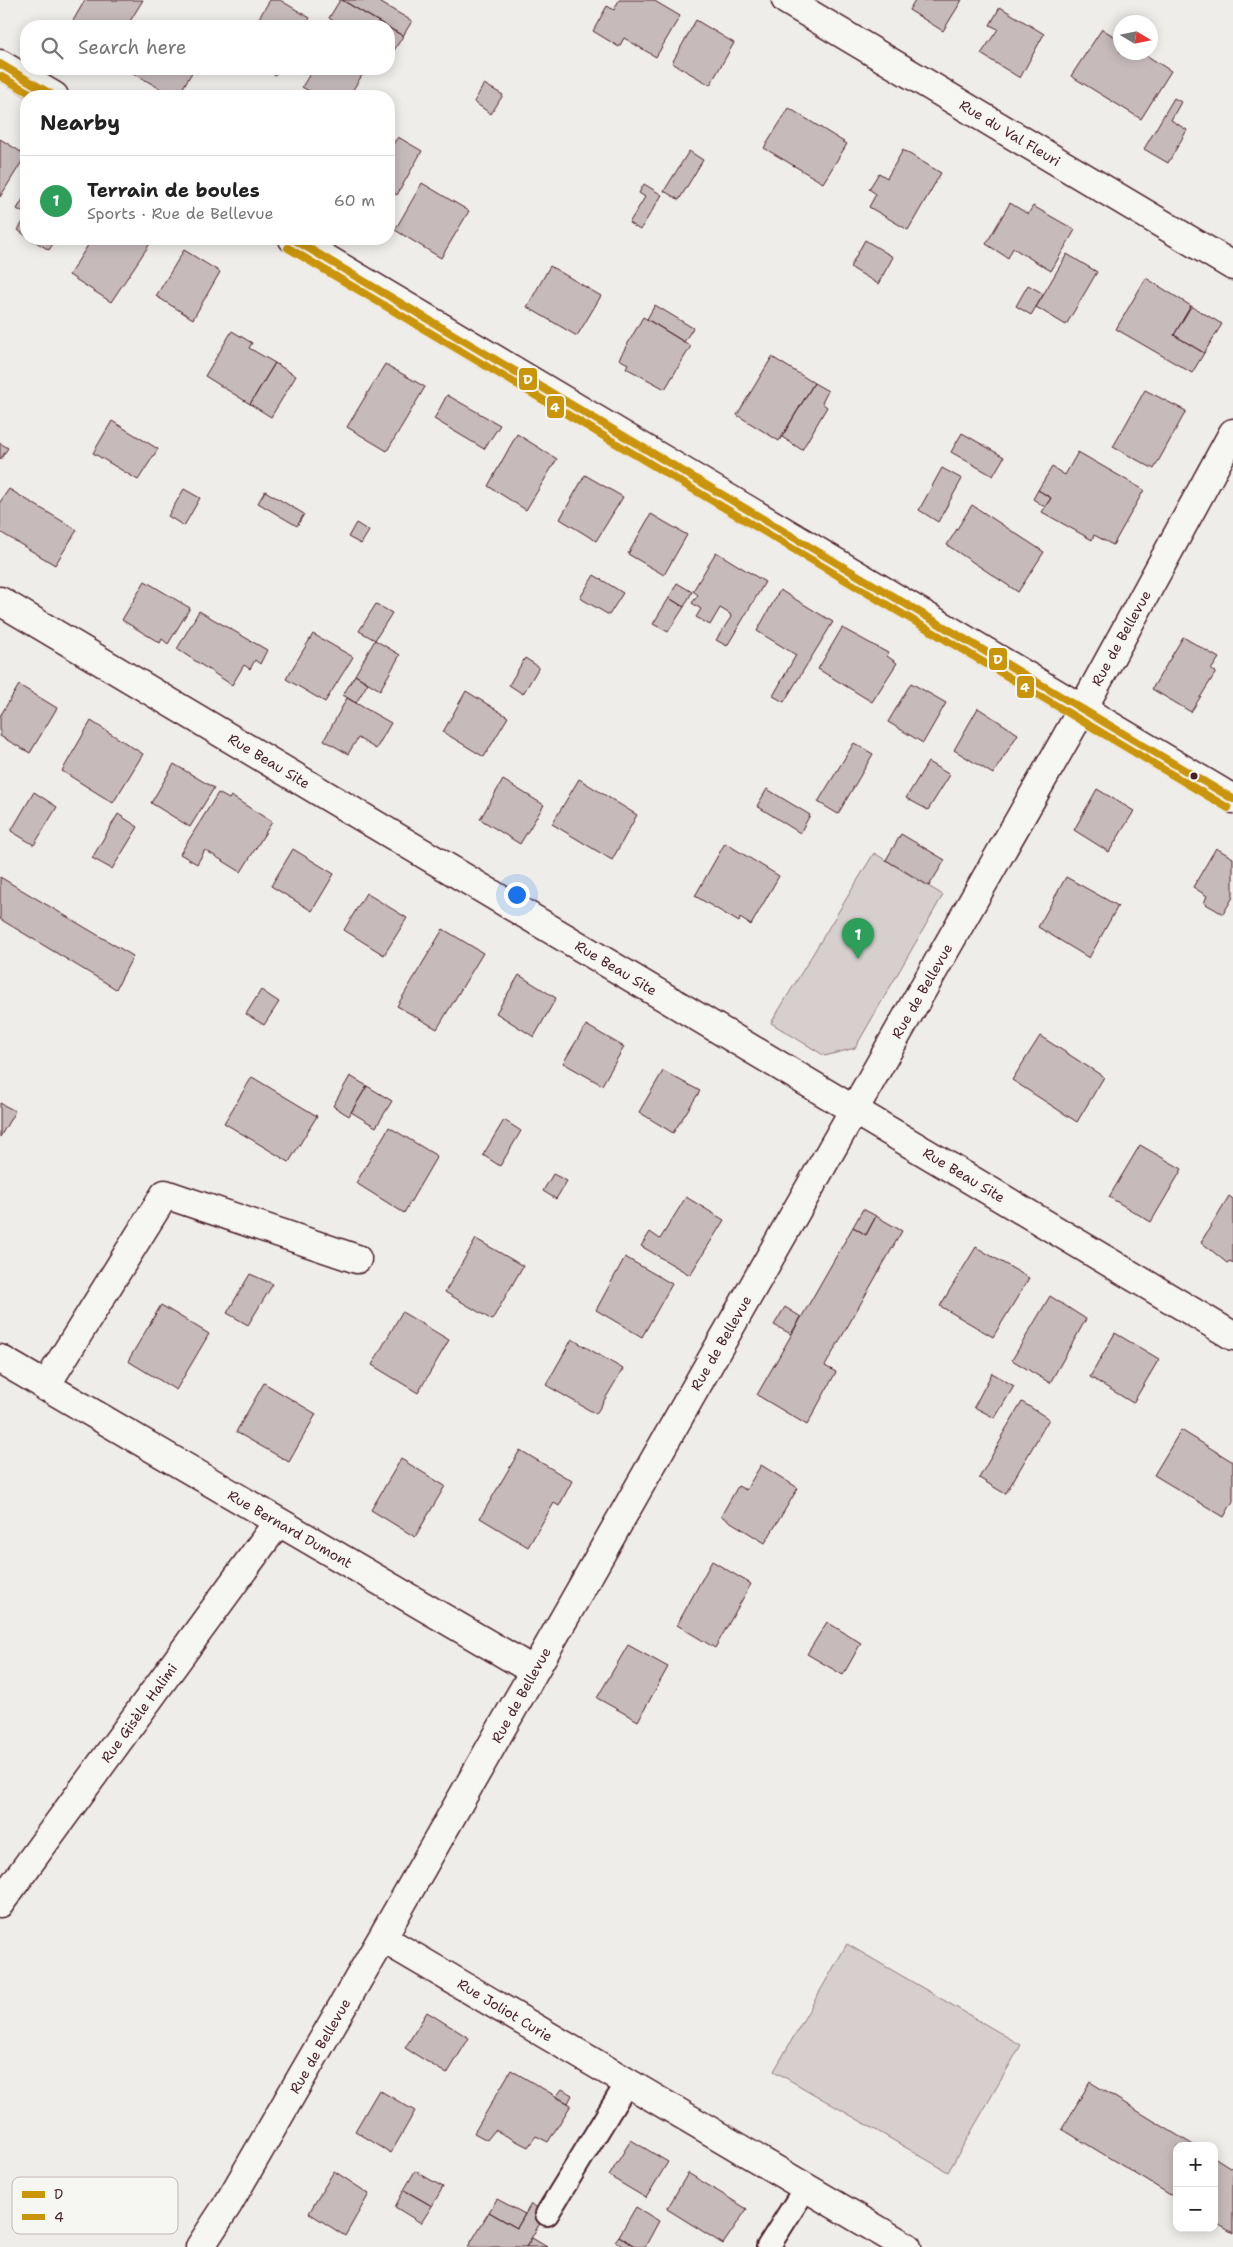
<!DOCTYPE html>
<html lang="en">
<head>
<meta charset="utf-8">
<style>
  :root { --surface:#fff; --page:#f2f2f2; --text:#222; --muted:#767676; --line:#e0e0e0; --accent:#1a73e8 }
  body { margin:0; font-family:"Shantell Sans",sans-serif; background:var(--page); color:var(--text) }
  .controls { position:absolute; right:15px; bottom:15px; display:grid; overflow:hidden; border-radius:10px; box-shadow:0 2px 12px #0003 }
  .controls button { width:45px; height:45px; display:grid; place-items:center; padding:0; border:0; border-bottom:1px solid var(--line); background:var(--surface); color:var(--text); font:25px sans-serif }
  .compass { position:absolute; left:1113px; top:15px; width:45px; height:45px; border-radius:50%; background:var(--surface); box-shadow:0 2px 12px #0003; rotate:100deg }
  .you { position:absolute; left:516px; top:894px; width:18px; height:18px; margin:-12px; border:4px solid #fff; border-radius:50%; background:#1a73e8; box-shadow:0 0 0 8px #1a73e833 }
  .badge { display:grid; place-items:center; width:32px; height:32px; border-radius:50%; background:var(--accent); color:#fff; font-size:16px; font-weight:700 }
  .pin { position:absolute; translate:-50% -41px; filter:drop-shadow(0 1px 2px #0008) }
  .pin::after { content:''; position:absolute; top:26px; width:18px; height:15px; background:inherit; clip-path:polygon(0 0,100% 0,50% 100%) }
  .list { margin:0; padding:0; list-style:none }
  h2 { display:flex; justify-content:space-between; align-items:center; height:65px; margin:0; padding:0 20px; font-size:21px }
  h2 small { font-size:16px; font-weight:400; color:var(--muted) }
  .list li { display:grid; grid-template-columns:32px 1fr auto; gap:15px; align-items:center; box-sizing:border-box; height:90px; padding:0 20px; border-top:1px solid var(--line) }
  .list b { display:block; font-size:19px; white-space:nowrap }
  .list p { margin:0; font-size:16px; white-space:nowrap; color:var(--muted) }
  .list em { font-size:16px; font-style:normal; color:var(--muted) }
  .icon { flex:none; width:28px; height:28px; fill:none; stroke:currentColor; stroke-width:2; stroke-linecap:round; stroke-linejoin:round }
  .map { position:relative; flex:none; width:1233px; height:2247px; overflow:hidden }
  .search { position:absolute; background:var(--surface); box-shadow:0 2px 12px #0003; left:20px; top:20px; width:375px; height:55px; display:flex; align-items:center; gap:12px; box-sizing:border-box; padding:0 18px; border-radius:20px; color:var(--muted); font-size:19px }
  .panel { position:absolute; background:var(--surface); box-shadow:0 2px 12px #0003; left:20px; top:90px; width:375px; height:155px; border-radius:20px }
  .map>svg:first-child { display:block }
</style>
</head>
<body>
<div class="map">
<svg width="1233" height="2247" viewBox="0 0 1233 2247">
  <rect width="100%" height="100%" fill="#efedea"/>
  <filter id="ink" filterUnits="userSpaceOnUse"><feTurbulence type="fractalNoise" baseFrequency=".02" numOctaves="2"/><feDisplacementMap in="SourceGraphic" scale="10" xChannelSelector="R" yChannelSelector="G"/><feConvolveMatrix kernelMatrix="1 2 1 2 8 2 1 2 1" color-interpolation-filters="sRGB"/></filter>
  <g filter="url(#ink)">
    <path fill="#d7cfce" stroke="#90777c" d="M874,853L943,895L855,1048L825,1056L771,1023Z
      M847,1944L1021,2045L948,2172L774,2071Z"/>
    <path fill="#c6babb" stroke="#4a1f2b" d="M85,0H143L127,26H70Z
      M270,0H280L310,18L305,26H254Z
      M340,0H342L386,26H341L329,18Z
      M342,0H376L412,21L403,36Z
      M619,0H653L680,16L656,57L624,38L619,47L593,31L607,6L614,10Z
      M915,0H962L943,31L909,10Z
      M1000,7L1044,34L1020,78L981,54L998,29L990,25Z
      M696,20L734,43L710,85L672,63Z
      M389,28L403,36L393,52L389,49Z
      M1102,29L1120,40V52H1141L1171,71L1141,119L1071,76Z
      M135,69H194L178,96H173L133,73Z
      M264,69H279L275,75Z
      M313,69H366L349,96H318L302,87Z
      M484,84L503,95L491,114L474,102Z
      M1174,98L1181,102L1171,120L1187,130L1168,163L1144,149Z
      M789,108L847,144L823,183L764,148Z
      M398,137L422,151L397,195L389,189V150Z
      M0,139L26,155L0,197Z
      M903,150L941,173L908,230L869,207L876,194L869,189L879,173L887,178Z
      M689,151L703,160L679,200L664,191Z
      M422,183L469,211L441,258L395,230Z
      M644,184L662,195L640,230L629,223L645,197L639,193Z
      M26,194V214L17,209Z
      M1010,203L1028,214L1033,206L1075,230L1051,271L1013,248L1008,258L986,244Z
      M26,217V236L18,230Z
      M31,239H56L49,250Z
      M92,239H146L151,242L111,302L69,275Z
      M865,240L893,257L878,284L850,267Z
      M184,250L220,272L193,319L156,296Z
      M1067,254L1097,272L1066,325L1036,307Z
      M550,266L601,296L577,336L527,307Z
      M1146,278L1191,306L1174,335L1204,353L1192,373L1116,329Z
      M1028,285L1044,294L1031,315L1016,306Z
      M655,305L693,328L684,342L647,319Z
      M1191,306L1222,324L1204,353L1174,335Z
      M643,317L691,346L665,389L626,368L628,364L619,359Z
      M232,331L252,343L249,348L275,363L250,404L205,376Z
      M772,357L814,383L779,441L737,415Z
      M275,363L296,376L271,417L250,404Z
      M385,364L425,387L387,451L347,427Z
      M814,383L828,391L822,403L827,407L802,450L782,437Z
      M1145,390L1186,411L1154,469L1113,447Z
      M447,395L500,425L484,449L434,419Z
      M112,421L158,449L138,480L93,453Z
      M962,433L1004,457L993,476L951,452Z
      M517,434L557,459L526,510L488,486Z
      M0,443L8,448L0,460Z
      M1078,452L1144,490L1113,545L1094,535L1092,540L1042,512L1051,498L1038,490L1052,467L1065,475Z
      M942,468L962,479L938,522L919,510Z
      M585,475L623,497L596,541L560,519Z
      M9,489L77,530L55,565L0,532V502Z
      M184,489L200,498L184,526L168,516Z
      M1038,490L1051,498L1045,507L1033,499Z
      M265,491L304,514L297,526L258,503Z
      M972,505L1044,552L1018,592L947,545Z
      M651,514L687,535L664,575L628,554Z
      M356,523L369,531L361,544L348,537Z
      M716,552L765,582L727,646L716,640L731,617L730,614L720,608L710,625L696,617L701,609L692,603L698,595L693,591Z
      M594,575L623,593L609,615L580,598Z
      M145,581L190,608L168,644L162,639L160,643L122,620Z
      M677,583L692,592L684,607L669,598Z
      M780,590L833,622L784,702L773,696L796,655L757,631Z
      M669,598L684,607L668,632L653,624Z
      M376,604L392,613L375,640L359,631Z
      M199,611L267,650L260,664L255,660L250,669L244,665L232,685L177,649Z
      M842,628L888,653L887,656L897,663L872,702L818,669Z
      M313,634L353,657L325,702L286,679Z
      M1183,637L1219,658L1211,670L1216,672L1191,712L1152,689Z
      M375,640L400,655L380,690L355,675Z
      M525,658L539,667L523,694L509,685Z
      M355,675L368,683L356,703L343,695Z
      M911,683L946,703L923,743L888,722Z
      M19,685L57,708L30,753L0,736V716Z
      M466,691L508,717L484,757L443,732Z
      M347,698L391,723L376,749L358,738L348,754L324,740Z
      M978,708L1018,734L993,774L954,750Z
      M91,721L143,754L113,803L62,771Z
      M854,743L873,754L838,814L818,802Z
      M928,762L950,775L928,810L906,798Z
      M174,764L214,788L190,827L151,803Z
      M579,779L637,815L612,860L552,824Z
      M503,780L544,805L520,844L480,819Z
      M767,789L810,815L800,833L757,806Z
      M1097,789L1134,811L1109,852L1074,830Z
      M34,792L57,807L34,845L11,831Z
      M218,793L229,799L231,796L272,822L241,872L205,850L197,864L180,854Z
      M118,814L138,827L112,869L92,858Z
      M901,834L945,860L929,886L886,860Z
      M725,843L779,876L751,925L740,918L739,922L695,896Z
      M1216,848L1233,858V897L1223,914L1204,903L1207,896L1193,887Z
      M293,849L334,874L312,911L271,886Z
      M0,877L133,956L116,989L0,919Z
      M1066,877L1118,906L1089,958L1038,927Z
      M366,893L407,918L384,955L344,930Z
      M443,929L483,953L437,1029L397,1006Z
      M519,975L556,998L534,1037L496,1013Z
      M261,990L279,1002L264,1025L246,1014Z
      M586,1025L624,1047L602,1085L563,1063Z
      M1040,1036L1104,1077L1077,1122L1012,1080Z
      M663,1071L700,1091L673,1133L639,1112Z
      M350,1076L367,1086L349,1116L333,1106Z
      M252,1077L317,1116L289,1162L224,1123Z
      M367,1086L392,1101L376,1127L351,1112Z
      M0,1103L15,1111L0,1137Z
      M504,1120L521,1131L500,1166L483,1155Z
      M389,1127L437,1156L404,1213L356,1183Z
      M1140,1145L1182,1169L1151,1222L1109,1197Z
      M553,1174L567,1181L556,1199L543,1191Z
      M1229,1196L1233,1199V1263L1230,1261L1227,1263L1201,1242Z
      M686,1197L724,1220L690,1275L641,1246L650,1232L660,1239Z
      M863,1209L876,1216L866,1235L853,1227Z
      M876,1216L902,1231L825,1366L836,1372L807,1425L757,1395L853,1227L866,1235Z
      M476,1239L523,1266L492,1320L445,1292Z
      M976,1247L1029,1278L993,1337L940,1306Z
      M625,1257L672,1284L642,1337L596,1310Z
      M250,1274L273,1284L248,1325L227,1313Z
      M1050,1296L1086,1319L1050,1383L1012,1360Z
      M161,1305L209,1334L176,1390L128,1361Z
      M785,1307L801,1317L791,1334L774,1325Z
      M402,1312L449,1340L418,1393L372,1365Z
      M1115,1333L1159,1359L1133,1403L1090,1377Z
      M572,1339L623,1369L596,1414L546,1385Z
      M992,1373L1014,1386L995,1418L974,1407Z
      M264,1383L316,1414L289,1462L236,1432Z
      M1022,1402L1049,1419L1006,1493L1002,1492L979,1478L1002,1438L1001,1437Z
      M1181,1430L1233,1462V1501L1224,1517L1154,1475Z
      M520,1450L572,1481L559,1506L554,1503L528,1547L480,1518Z
      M401,1459L445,1486L415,1537L371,1510Z
      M761,1465L798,1488L765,1543L721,1516L738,1486L746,1490Z
      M712,1561L751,1584L715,1648L677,1625Z
      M827,1622L861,1643L843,1675L807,1654Z
      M628,1645L668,1667L638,1721L597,1698Z
      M427,2012L469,2038L447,2074L405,2048Z
      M511,2070L571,2105L548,2142L536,2136L528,2147L495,2130L487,2140L474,2133Z
      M1090,2082L1195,2146H1177V2199L1062,2129Z
      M562,2089L572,2095L568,2103L556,2097Z
      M379,2090L415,2111L391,2153L355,2131Z
      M631,2140L668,2162L646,2198L609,2176Z
      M1214,2157L1233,2169V2233L1214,2222Z
      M334,2171L369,2194L345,2236L309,2213Z
      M415,2171L443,2187L432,2206L404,2190Z
      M688,2173L747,2209L723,2244L667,2209Z
      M404,2190L432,2206L421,2223L395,2207Z
      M497,2199L525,2214L517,2228L489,2212Z
      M531,2204L546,2213L526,2247H468L489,2212L517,2228Z
      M636,2207L659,2221L645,2247H636L619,2236Z
      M619,2236L636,2247H624L615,2241Z
      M532,2238L547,2247H526Z"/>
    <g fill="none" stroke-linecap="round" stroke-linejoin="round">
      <defs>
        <path id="lane" d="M547,2214L627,2083
          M768,2247L806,2187"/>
        <path id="street" d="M786,0L1233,266
          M0,64L54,96
          M293,239L1233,799
          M0,601L1233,1336
          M0,1359L534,1671
          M45,1387L165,1194L357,1259
          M0,1903L278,1522
          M382,1938L907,2247
          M200,2247L228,2204L382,1938L1083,708L1233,433"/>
      </defs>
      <use href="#lane" stroke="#4a1f2b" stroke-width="26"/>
      <use href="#street" stroke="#4a1f2b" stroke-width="31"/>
      <use href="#lane" stroke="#f6f6f2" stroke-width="22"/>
      <use href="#street" stroke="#f6f6f2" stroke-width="28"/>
      <defs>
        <path id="bus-1" d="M0,64L54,96
          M293,239L1233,799"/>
        <path id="bus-2" d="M0,76L35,96
          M288,248L1228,808"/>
      </defs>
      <use href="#bus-1" stroke="#f6f6f2" stroke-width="11"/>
      <use href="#bus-2" stroke="#f6f6f2" stroke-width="11"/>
      <use href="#bus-1" stroke="#ca9509" stroke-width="8"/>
      <use href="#bus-2" stroke="#ca9509" stroke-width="8"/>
    </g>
  </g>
  <circle fill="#4a1f2b" stroke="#f6f6f2" stroke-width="2" cx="1194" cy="776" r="4.5"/>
  <g text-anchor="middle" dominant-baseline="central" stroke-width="4" stroke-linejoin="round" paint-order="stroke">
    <g font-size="14" fill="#4a1f2b" stroke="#f6f6f2">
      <text transform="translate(1010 133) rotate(31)">Rue du Val Fleuri</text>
      <text transform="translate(1121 638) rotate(-61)">Rue de Bellevue</text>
      <text transform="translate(269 761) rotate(31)">Rue Beau Site</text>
      <text transform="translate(616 968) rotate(31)">Rue Beau Site</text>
      <text transform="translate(922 991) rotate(-60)">Rue de Bellevue</text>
      <text transform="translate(964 1175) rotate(31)">Rue Beau Site</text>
      <text transform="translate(721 1343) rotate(-60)">Rue de Bellevue</text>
      <text transform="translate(290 1529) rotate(30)">Rue Bernard Dumont</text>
      <text transform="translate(521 1695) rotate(-61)">Rue de Bellevue</text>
      <text transform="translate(139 1713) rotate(-54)">Rue Gisèle Halimi</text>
      <text transform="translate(505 2010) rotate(31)">Rue Joliot Curie</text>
      <text transform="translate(320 2046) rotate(-60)">Rue de Bellevue</text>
    </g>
  </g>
  <rect x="12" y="2177" width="166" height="57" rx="8" fill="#f6f6f2" stroke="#c2b6b6" stroke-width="1"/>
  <rect x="22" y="2191" width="23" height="7" fill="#ca9509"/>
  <rect x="22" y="2214" width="23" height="6" fill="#ca9509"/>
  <g font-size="14" fill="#4a1f2b">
    <text x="54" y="2199">D</text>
    <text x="54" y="2222">4</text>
  </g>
  <g stroke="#f6f6f2" stroke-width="2">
    <rect x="518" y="367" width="20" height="24" rx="5" fill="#ca9509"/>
    <rect x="546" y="395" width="19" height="24" rx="5" fill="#ca9509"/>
    <rect x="988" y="647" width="20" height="24" rx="5" fill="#ca9509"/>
    <rect x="1016" y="675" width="19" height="24" rx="5" fill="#ca9509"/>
  </g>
  <g font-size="14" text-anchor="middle" font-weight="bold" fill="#fff">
    <text x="528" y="384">D</text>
    <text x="555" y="412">4</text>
    <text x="998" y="664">D</text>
    <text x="1025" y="692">4</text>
  </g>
</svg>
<div class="controls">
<button>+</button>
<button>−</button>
</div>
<svg class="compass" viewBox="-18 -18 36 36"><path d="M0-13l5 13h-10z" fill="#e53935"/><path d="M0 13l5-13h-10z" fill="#767676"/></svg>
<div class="you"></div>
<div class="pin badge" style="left:858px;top:959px;background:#2e9e5b">1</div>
<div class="search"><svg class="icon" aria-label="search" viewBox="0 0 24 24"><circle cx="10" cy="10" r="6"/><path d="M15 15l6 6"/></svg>Search here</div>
<section class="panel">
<h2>Nearby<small></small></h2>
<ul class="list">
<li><span class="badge" style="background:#2e9e5b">1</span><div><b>Terrain de boules</b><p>Sports · Rue de Bellevue</p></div><em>60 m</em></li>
</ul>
</section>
</div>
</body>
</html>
